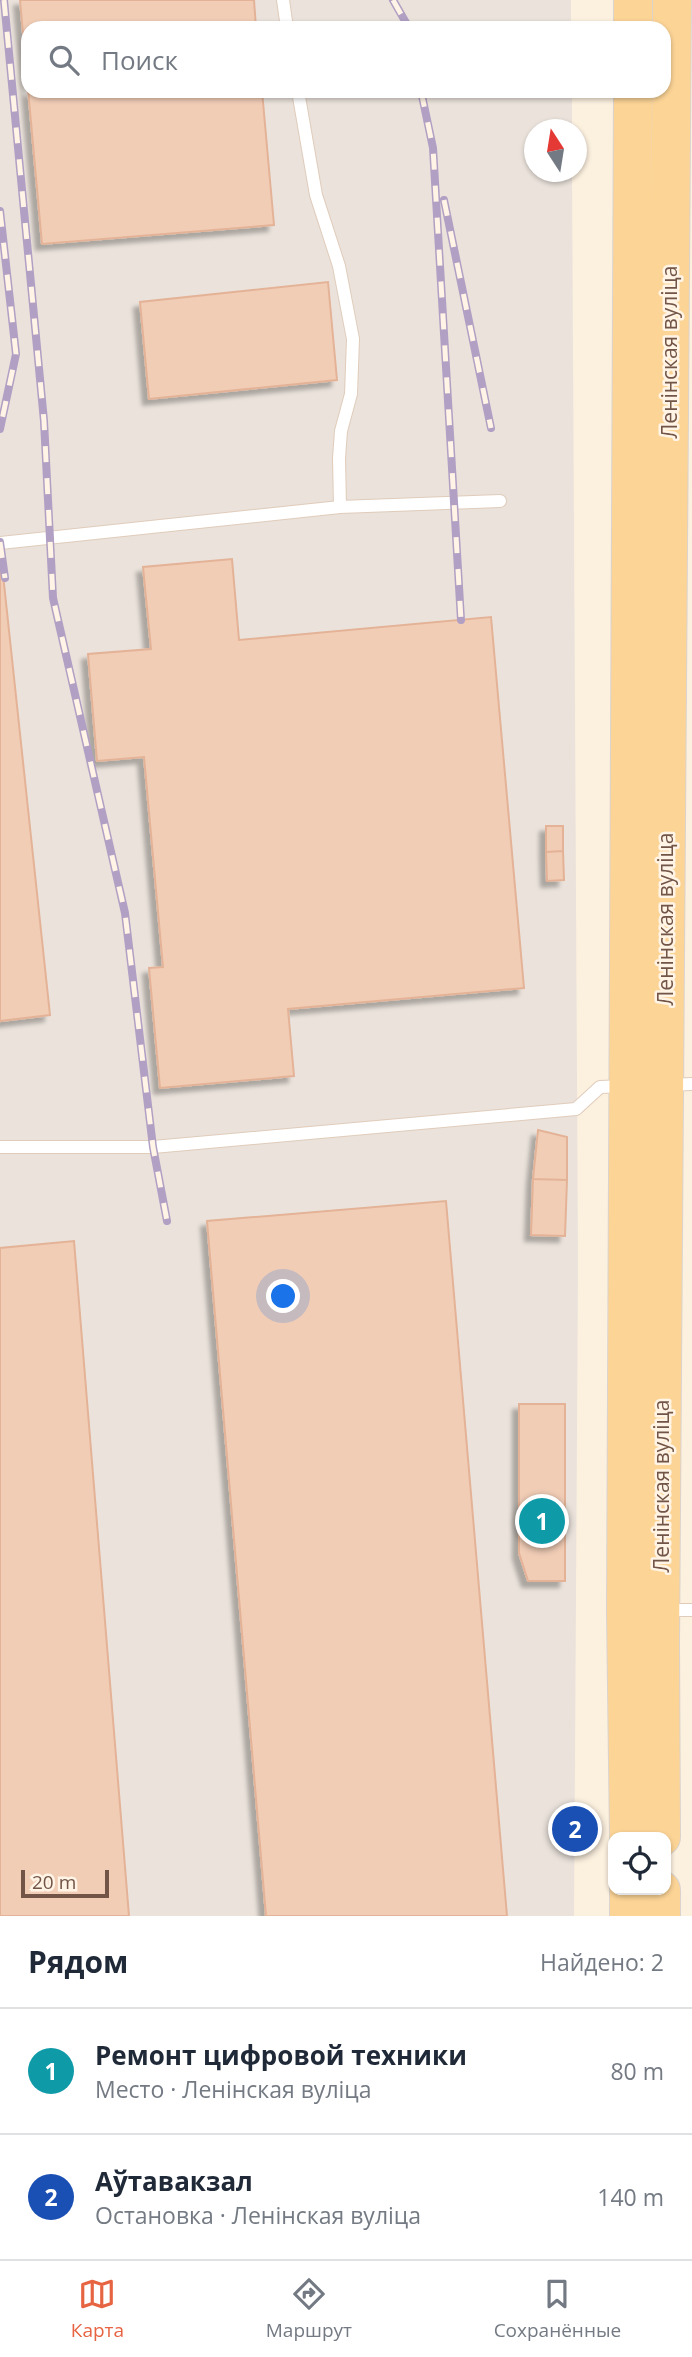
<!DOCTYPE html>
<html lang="ru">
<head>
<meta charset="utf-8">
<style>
  :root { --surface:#fff; --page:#f6f6f7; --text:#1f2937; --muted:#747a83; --line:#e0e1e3; --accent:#e76442 }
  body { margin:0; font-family:"Open Sans",sans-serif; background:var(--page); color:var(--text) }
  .controls { position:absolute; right:21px; bottom:21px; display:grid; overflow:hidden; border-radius:14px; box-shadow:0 2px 5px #0004 }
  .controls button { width:63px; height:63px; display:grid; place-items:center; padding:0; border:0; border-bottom:2px solid var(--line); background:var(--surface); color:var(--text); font:35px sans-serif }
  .compass { position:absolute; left:524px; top:119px; width:63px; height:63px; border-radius:50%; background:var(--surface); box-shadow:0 2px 5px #0004; rotate:348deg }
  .scale { position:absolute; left:21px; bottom:18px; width:88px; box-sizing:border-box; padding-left:7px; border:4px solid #725547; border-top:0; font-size:19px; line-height:24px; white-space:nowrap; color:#725547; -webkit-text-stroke:5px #fff4e5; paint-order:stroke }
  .you { position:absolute; left:284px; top:1297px; width:24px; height:24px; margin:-18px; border:5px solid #fff; border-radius:50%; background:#1a73e8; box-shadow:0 0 0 10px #1a73e833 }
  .badge { display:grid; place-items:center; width:46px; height:46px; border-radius:50%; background:var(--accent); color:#fff; font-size:23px; font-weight:700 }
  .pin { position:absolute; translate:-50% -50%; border:4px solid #fff; box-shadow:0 2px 7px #0006 }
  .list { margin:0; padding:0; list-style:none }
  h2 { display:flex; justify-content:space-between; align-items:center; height:91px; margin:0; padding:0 28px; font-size:30px }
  h2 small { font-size:23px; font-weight:400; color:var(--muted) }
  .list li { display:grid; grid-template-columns:46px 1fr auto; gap:21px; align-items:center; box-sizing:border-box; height:126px; padding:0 28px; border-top:2px solid var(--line) }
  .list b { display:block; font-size:26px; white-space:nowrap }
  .list p { margin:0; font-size:23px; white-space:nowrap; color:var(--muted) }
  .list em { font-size:23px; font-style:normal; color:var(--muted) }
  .icon { flex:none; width:38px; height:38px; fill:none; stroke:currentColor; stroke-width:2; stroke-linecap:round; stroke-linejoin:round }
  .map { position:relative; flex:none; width:692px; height:1916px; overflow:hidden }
  .search { position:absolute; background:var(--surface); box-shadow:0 2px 5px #0004; left:21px; right:21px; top:21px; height:77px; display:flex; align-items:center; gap:18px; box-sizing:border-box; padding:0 24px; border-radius:21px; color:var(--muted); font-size:26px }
  .sheet { height:343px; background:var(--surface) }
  nav { display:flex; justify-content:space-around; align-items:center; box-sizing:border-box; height:98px; border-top:2px solid var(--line); background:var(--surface); font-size:19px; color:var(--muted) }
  nav a { display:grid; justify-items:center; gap:4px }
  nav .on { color:var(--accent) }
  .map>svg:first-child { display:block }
</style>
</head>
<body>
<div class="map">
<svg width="692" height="1916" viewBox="0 0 692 1916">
  <defs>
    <filter id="shadow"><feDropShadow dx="-6" dy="6" stdDeviation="2" flood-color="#0004"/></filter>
  </defs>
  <rect width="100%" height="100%" fill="#fcf0df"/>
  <path fill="#eae2db" d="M0,0H571V28H28V91H572V129L534,130V172H572L578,1265L574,1916H0Z"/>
  <path fill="#f1cdb6" stroke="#e4b397" stroke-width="2" filter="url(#shadow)" d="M20,0H254L256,28H28V91H262L274,225L42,244Z
    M328,282L337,380L149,399L140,302Z
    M232,559L239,640L491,617L524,988L288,1009L294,1076L160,1088L149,968L163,967L144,757L97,761L88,654L151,649L143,567Z
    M0,565H2L50,1015L0,1021Z
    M546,826H563V851L546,852Z
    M563,851L564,880L547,881L546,852Z
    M538,1130L567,1137V1180L533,1179Z
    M533,1179L567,1180L565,1236L531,1235Z
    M446,1201L507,1916H266L207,1221Z
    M74,1241L129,1916H0V1248Z
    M519,1404H565V1581H528L519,1553Z"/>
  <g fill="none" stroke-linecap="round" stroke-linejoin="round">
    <defs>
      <path id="service" d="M283,0L287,28
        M298,91L316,195L339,266L353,339L351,394L341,431L339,458L340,507
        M0,543L340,507L500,501
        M668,1085L692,1084
        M0,1147H153L576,1109L600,1087L625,1086
        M665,1610H692"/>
      <path id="primary" d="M633,28V0
        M629,1837L626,1611L633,91
        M661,1837L660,1645L672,0
        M629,1890V1916
        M661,1890V1916"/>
    </defs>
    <use href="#service" stroke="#e0ccbb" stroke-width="14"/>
    <use href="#primary" stroke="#dad3cf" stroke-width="40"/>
    <use href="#service" stroke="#fff" stroke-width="12"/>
    <use href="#primary" stroke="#fcd496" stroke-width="38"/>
    <defs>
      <path id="rail" d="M4,0L44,421L53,598L125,913L153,1147L167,1221
        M393,0L409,28
        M421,91L433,148L461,620
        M444,200L491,428
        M0,211L16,354L0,429
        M0,542L5,578"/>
    </defs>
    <use href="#rail" stroke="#b29fc4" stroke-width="8"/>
    <use href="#rail" stroke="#fff4e5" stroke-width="5" stroke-dasharray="16" stroke-linecap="butt"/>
  </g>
  <g text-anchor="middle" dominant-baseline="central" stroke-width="5" stroke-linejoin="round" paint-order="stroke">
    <g font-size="21" fill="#725547" stroke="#fff4e5">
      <text transform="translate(669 352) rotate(-90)">Ленінская вуліца</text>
      <text transform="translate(665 919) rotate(-90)">Ленінская вуліца</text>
      <text transform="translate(661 1486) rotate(-90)">Ленінская вуліца</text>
    </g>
  </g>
</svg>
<div class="controls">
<button><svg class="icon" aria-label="locate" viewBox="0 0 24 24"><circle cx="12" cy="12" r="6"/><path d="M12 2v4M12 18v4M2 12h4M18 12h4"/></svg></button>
</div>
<svg class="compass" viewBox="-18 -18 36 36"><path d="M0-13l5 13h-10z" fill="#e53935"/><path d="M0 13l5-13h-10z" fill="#747a83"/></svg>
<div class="scale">20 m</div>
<div class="you"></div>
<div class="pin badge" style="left:542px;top:1521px;background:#0f9aa8">1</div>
<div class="pin badge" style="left:575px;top:1829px;background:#1a4fb4">2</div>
<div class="search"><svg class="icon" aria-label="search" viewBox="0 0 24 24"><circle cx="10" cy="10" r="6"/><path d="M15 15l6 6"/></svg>Поиск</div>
</div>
<section class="sheet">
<h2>Рядом<small>Найдено: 2</small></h2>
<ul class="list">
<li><span class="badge" style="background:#0f9aa8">1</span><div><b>Ремонт цифровой техники</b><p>Место · Ленінская вуліца</p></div><em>80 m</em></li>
<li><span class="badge" style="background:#1a4fb4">2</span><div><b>Аўтавакзал</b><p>Остановка · Ленінская вуліца</p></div><em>140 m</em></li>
</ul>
</section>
<nav>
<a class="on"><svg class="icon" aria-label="map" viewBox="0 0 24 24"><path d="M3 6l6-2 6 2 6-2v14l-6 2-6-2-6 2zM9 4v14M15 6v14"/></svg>Карта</a>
<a><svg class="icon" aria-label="directions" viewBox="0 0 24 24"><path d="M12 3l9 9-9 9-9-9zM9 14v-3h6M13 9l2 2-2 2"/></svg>Маршрут</a>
<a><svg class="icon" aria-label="saved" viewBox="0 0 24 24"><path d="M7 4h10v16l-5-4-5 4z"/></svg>Сохранённые</a>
</nav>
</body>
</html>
